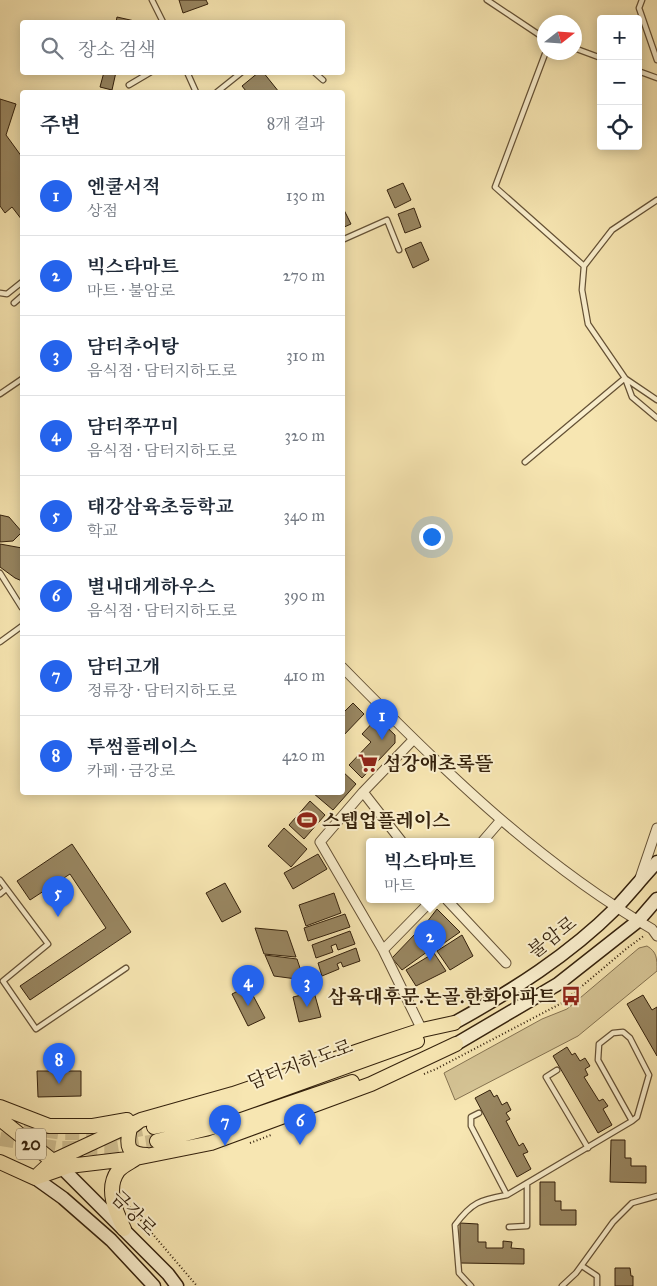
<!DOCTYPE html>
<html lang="ko">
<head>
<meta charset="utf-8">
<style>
  :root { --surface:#fff; --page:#f2f2f3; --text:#1f2937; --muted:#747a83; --line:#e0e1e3; --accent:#2563eb }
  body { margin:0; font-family:"IM FELL Great Primer","Noto Serif KR",serif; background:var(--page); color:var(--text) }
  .controls { position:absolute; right:15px; top:15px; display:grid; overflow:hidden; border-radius:5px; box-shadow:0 2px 12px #0003 }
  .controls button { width:45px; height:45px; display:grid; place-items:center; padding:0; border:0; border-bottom:1px solid var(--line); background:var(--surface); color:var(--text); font:25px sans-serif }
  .compass { position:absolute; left:537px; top:15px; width:45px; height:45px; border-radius:50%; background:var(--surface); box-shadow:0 2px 12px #0003; rotate:73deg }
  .you { position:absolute; left:431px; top:536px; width:18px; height:18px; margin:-12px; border:4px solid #fff; border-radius:50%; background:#1a73e8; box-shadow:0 0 0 8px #1a73e833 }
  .badge { display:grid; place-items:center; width:32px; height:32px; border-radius:50%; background:var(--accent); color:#fff; font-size:16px; font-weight:700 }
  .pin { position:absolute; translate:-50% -41px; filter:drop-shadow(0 1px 2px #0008) }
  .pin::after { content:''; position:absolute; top:26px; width:18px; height:15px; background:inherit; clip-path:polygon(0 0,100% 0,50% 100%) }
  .popup { position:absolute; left:366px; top:838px; width:128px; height:65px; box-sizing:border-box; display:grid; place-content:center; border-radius:5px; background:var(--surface); filter:drop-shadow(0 1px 4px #0005); font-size:16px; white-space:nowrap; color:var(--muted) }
  .popup b { font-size:19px; color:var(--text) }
  .popup::after { content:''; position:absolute; left:50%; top:100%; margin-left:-10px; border:10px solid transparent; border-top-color:var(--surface) }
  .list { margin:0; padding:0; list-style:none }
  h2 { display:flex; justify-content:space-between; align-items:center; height:65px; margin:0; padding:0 20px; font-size:21px }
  h2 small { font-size:16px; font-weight:400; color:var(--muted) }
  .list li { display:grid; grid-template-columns:32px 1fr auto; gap:15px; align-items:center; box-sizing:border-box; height:80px; padding:0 20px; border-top:1px solid var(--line) }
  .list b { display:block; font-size:19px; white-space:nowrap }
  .list p { margin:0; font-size:16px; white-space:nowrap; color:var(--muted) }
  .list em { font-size:16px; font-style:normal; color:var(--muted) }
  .icon { flex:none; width:28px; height:28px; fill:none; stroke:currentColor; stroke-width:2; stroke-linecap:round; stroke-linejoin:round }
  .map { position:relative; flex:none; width:657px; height:1286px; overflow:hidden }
  .search { position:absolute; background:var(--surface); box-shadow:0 2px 12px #0003; left:20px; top:20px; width:325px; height:55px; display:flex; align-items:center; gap:12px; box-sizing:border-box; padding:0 18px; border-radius:5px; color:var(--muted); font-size:19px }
  .panel { position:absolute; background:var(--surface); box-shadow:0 2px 12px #0003; left:20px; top:90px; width:325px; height:705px; border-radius:5px }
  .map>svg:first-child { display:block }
</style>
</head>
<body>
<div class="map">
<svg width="657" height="1286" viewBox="0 0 657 1286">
  <rect width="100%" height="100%" fill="#f7e6b2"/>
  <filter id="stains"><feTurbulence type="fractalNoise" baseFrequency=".004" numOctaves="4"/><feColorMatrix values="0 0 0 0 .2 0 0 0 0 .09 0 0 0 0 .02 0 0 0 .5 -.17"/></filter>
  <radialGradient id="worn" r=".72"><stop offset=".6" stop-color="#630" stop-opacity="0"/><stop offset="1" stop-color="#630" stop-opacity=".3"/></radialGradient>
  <path fill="#d6c596" stroke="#857351" d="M647,946C657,952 657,958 657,971L578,1036L455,1100L444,1073L542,1019L567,1009L639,948Z"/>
  <path fill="#998762" stroke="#34210c" d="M179,0H206L208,4L183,13Z
    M117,17L139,22H116Z
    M104,72H116L112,90L100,87Z
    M259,72H263L279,92H245L246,91L242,86Z
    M0,99L16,104L6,135L22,157V220L12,207L5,213L0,206Z
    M403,183L411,200L395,208L387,190Z
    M342,206L351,224L342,228Z
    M414,208L421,227L405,233L398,214Z
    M421,242L429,260L413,268L405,249Z
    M0,515L9,517L22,532L13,541L0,542Z
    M0,544L22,548V581L15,578L0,567Z
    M353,703L364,714L342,737V714Z
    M377,718L395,735V743L362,778L349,765L371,742L362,734Z
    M342,771L356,784L333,810L313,793L342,792Z
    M310,801L325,815L304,839L289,825Z
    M284,828L307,849L291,867L268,846Z
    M72,844L131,932L30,1000L20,986L106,928L70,874L30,900L17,881Z
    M318,854L327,869L293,889L284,873Z
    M225,883L241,912L222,922L206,893Z
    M334,893L341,913L306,926L299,905Z
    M437,909L460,932L437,948L420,931Z
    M345,914L350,927L308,941L304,928Z
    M255,928L287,931L296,957L264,954Z
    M350,931L355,944L338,950L336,944L331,946L333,952L316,958L312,945Z
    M415,934L431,949L402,970L392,958Z
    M462,935L473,956L450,970L437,951Z
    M356,948L360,961L343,967L341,962L337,964L339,969L322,976L318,963Z
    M434,953L446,971L416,986L406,970Z
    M265,955L297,959L304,980L274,976Z
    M248,986L265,1018L248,1026L232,994Z
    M314,992L321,1017L299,1022L293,997Z
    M643,995L652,1010L657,1007V1056L627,1004Z
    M567,1047L572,1055L575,1053L580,1061L585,1058L590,1066L585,1069L588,1075L584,1077L599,1101L603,1099L608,1106L603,1109L612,1125L598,1133L553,1056Z
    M37,1071H81V1096L38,1097Z
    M490,1090L494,1097L497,1095L502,1105L507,1102L511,1110L506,1113L510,1119L506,1121L519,1146L523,1143L528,1152L523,1154L531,1169L517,1177L475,1098Z
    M611,1140H625V1158H631V1166H646V1183L610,1182Z
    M540,1182H555V1201H561V1210H576V1225H540Z
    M460,1223L478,1224V1242H486V1248H503V1241L512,1242L511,1248L524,1249V1264L460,1263Z
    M615,1268H630L631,1276H633V1286H615Z"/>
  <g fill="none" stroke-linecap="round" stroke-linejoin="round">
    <path stroke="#d0bf91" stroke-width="14" stroke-dasharray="14 7" stroke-linecap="butt" d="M3,1124L62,1133L114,1134L154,1127
      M0,1139L58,1148H113L157,1141"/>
    <defs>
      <path id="lane" d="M152,0L163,22
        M487,0L544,38
        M642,0L639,8L657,60
        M574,48L601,58
        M545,54L495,187L584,266
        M638,71L657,78
        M187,72L196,92
        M314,72L323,80
        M129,85L151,72
        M217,92L242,72
        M657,200L612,230L584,266L582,290L588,324L625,378L632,397L657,418
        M342,240L387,220L399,250
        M0,293L7,294L22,282
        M14,303L22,296
        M626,379L657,400
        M0,394L22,379
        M525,462L625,378
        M0,573L22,608
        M0,642L22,626
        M0,880L48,944L3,981L36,1029L126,968
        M0,894L6,889
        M557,1070L546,1077L588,1148
        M479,1113L471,1117V1126L507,1195
        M509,1227L527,1226V1183
        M582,1266L597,1276V1286
        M471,1286L459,1273L455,1225C472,1202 480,1200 507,1195L632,1121L637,1117L649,1075L630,1038L623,1032L613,1033L599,1044L598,1060L632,1121
        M562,1286L576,1273L613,1222L632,1203L657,1196"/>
      <path id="street" d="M342,667C437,764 535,861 652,929L657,936
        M413,740L363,792L320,842L383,950L422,1030
        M363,792L402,842
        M482,842L501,820
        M640,878L657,828
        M447,900L506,963
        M383,950L432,900"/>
      <path id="secondary" d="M454,1023C512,991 569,955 616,908C630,893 643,877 657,862
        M456,1044L558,984L638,921L657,899
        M62,1168L168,1274L177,1286
        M35,1178L63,1198L111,1240L154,1286"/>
      <path id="primary" d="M0,1107L49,1126H93L127,1120
        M0,1119L59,1166
        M138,1122L130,1128C126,1146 127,1154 147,1155
        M154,1127L188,1120L236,1106L417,1041
        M157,1141L241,1120L352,1082
        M0,1162L35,1178L69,1166L136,1158L211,1143L371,1084L456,1044
        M39,1174L53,1161L141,1120L233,1094L376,1045L422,1030L454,1023
        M124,1229C116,1212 105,1189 118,1171C122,1166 129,1163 135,1159"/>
    </defs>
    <use href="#lane" stroke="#655236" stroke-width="7"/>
    <use href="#street" stroke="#655236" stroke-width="11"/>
    <use href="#secondary" stroke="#34210c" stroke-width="15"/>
    <use href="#primary" stroke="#34210c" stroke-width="16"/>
    <path stroke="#34210c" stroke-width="2" stroke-dasharray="1 2.5" stroke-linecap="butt" d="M424,1074L436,1069L562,1003L626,949L645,935
      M250,1143L271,1135
      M127,1204L197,1286"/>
    <use href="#lane" stroke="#faefcd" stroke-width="4.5"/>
    <use href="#street" stroke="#faefcd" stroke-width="9"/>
    <use href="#secondary" stroke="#faefcd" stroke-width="12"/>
    <use href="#primary" stroke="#f7e6b2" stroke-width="14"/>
  </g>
  <defs>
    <symbol id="supermarket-bare" viewBox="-9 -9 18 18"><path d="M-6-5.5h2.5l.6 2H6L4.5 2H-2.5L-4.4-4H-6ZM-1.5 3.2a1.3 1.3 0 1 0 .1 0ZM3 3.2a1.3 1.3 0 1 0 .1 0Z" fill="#8f2418" stroke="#faefcd" stroke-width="2.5" paint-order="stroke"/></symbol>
    <symbol id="stadium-bare" viewBox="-9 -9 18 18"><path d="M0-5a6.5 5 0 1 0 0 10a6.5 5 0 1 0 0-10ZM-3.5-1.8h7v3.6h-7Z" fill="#8f2418" stroke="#faefcd" stroke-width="2.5" paint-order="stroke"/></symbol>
    <symbol id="bus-bare" viewBox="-9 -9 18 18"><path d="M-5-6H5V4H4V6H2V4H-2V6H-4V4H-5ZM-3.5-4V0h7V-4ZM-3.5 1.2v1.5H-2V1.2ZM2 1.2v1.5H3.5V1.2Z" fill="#8f2418" stroke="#faefcd" stroke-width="2.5" paint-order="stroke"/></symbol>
  </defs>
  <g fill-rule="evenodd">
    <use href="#supermarket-bare" x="354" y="749" width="28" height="28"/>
    <use href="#stadium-bare" x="293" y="806" width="28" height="28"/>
    <use href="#bus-bare" x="557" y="982" width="28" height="28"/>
  </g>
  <g text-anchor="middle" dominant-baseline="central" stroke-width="4" stroke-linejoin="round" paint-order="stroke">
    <rect fill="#faefcd" stroke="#6f5f46" stroke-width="1" x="16" y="1128.5" width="30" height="31" rx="4"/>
    <g font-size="18" font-weight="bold" fill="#34210c">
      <text x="31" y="1144">20</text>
    </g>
    <g font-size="19" font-weight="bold" fill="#34210c" stroke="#faefcd" text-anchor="start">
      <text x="383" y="763">섬강애초록뜰</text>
      <text x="322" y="820">스텝업플레이스</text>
      <text x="556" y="996" text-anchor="end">삼육대후문.논골.한화아파트</text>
    </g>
    <g font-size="19" fill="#34210c" stroke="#faefcd">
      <text transform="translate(552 937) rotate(-38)">불암로</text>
      <text transform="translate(300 1064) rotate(-20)">담터지하도로</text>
      <text transform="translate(134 1213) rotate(45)">금강로</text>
    </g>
  </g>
  <rect width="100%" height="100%" filter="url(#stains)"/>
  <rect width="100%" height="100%" fill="url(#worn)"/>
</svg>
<div class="controls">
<button>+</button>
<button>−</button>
<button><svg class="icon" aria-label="locate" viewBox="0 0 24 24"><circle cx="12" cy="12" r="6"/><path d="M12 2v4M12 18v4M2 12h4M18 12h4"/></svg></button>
</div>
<svg class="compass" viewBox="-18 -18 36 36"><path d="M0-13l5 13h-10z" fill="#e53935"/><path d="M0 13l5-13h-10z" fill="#747a83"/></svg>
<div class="you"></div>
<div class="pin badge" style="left:382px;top:740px">1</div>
<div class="pin badge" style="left:430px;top:961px">2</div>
<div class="popup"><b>빅스타마트</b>마트</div>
<div class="pin badge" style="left:307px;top:1007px">3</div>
<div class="pin badge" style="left:248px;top:1006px">4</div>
<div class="pin badge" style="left:58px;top:917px">5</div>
<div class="pin badge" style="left:300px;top:1145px">6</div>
<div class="pin badge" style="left:225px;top:1146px">7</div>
<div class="pin badge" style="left:59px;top:1084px">8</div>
<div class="search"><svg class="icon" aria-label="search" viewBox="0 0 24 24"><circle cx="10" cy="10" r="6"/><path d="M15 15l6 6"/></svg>장소 검색</div>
<section class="panel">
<h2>주변<small>8개 결과</small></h2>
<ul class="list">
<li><span class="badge">1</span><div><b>엔쿨서적</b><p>상점</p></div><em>130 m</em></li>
<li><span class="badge">2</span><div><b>빅스타마트</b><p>마트 · 불암로</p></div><em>270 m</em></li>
<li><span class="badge">3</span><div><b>담터추어탕</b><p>음식점 · 담터지하도로</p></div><em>310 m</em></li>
<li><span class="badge">4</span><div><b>담터쭈꾸미</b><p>음식점 · 담터지하도로</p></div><em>320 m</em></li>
<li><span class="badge">5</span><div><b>태강삼육초등학교</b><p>학교</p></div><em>340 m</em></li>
<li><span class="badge">6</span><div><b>별내대게하우스</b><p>음식점 · 담터지하도로</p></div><em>390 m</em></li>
<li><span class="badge">7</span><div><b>담터고개</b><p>정류장 · 담터지하도로</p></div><em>410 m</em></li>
<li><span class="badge">8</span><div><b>투썸플레이스</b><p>카페 · 금강로</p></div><em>420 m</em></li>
</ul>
</section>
</div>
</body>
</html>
